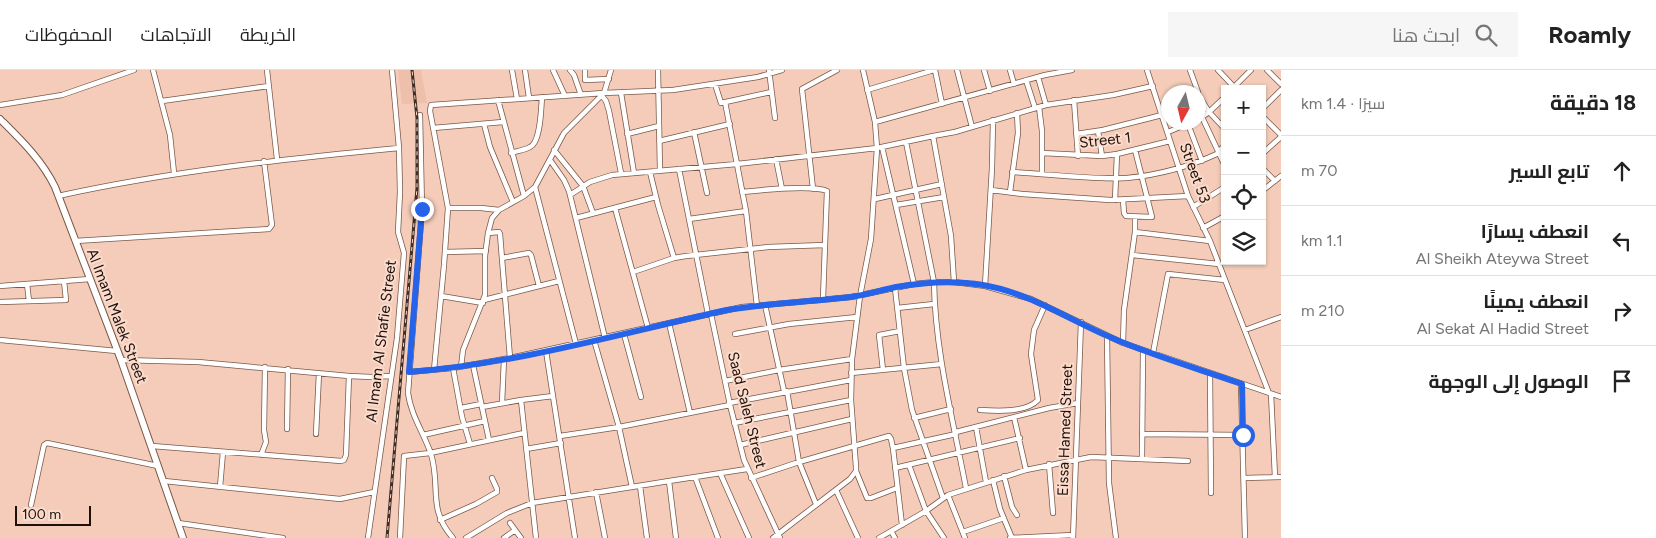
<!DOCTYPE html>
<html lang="ar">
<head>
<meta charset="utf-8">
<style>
  :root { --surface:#fff; --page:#f6f6f6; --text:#222; --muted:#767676; --line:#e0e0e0 }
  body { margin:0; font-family:Figtree,Cairo,sans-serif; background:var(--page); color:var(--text); direction:rtl }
  .controls { position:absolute; right:15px; top:15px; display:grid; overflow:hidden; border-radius:0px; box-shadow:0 1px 4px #0004 }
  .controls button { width:45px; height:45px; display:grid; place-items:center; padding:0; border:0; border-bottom:1px solid var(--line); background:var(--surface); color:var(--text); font:25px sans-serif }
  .compass { position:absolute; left:1161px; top:15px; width:45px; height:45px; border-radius:50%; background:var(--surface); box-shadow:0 1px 4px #0004; rotate:188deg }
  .scale { position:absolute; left:15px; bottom:12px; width:76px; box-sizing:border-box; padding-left:5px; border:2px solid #1d100a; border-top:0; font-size:14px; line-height:18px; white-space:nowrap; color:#1d100a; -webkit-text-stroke:4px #fbdbcc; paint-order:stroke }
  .stop { position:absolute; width:15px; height:15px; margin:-11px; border:4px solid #2563eb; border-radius:50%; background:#fff }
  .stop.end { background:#2563eb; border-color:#fff; box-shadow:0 1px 5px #0008 }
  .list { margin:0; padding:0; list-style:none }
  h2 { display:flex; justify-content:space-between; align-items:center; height:65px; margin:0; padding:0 20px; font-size:21px }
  h2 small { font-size:16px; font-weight:400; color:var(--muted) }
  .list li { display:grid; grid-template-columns:32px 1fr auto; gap:15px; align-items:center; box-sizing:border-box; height:70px; padding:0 20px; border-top:1px solid var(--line) }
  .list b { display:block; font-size:19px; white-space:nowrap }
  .list p { margin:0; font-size:16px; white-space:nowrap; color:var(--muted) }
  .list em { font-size:16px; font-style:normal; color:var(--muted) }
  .icon { flex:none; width:28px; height:28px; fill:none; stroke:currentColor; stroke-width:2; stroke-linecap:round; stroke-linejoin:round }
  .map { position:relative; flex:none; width:1281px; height:468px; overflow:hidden; direction:ltr }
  header { display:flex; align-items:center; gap:30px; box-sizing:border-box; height:70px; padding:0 25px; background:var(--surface); border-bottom:1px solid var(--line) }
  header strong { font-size:24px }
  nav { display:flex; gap:28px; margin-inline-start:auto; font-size:18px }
  .search { width:350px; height:45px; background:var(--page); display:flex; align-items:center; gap:12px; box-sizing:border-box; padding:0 18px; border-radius:0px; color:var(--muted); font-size:19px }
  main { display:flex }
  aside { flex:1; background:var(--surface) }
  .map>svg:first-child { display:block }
</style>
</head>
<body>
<header>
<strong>Roamly</strong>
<div class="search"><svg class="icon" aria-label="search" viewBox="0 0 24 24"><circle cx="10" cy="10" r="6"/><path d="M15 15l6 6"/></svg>ابحث هنا</div>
<nav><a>الخريطة</a><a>الاتجاهات</a><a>المحفوظات</a></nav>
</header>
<main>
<aside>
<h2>18 دقيقة<small>سيرًا · 1.4 km</small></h2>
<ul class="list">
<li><svg class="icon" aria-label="ahead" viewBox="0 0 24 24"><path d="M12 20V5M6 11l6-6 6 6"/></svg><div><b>تابع السير</b></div><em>70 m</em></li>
<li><svg class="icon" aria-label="left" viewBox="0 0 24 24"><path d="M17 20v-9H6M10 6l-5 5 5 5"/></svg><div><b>انعطف يسارًا</b><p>Al Sheikh Ateywa Street</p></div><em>1.1 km</em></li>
<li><svg class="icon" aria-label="right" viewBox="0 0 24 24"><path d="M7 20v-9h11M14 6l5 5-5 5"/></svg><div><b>انعطف يمينًا</b><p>Al Sekat Al Hadid Street</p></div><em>210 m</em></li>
<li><svg class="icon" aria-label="arrive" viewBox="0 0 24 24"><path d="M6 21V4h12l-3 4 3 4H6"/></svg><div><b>الوصول إلى الوجهة</b></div></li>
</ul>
</aside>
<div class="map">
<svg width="1281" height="468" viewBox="0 0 1281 468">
  <rect width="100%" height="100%" fill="#f4ccb9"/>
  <path fill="#eebfaa" d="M398,0H421L427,33L402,34Z"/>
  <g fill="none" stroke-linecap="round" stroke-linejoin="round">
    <defs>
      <path id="street" d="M153,0L170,65L174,103
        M267,0L277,89
        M512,0L517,29
        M525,0L529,28
        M553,0L565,26
        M570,0L574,5L581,25
        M585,0V10L609,9
        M658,0L660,101
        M769,0L775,48
        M935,0L942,34
        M957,0L972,57
        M984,0L990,21
        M1010,0L1014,14
        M1147,0L1188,126L1210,171L1269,323
        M1190,0L1198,22
        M1218,0L1236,19
        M1267,0L1281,14
        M1038,7L1046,35
        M1026,10L1035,38
        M715,14L721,33L771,22
        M1232,19L1251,0
        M867,20L934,0
        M621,23L634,103
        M1198,24L1209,42L1225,59
        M602,26L606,31L609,41L621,103
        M498,30L524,126
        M1074,30L1078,86
        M162,31L269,16
        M725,32L746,141L757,236
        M0,35L62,25L134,0
        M1039,37L1042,61V104
        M1262,39L1281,20
        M420,45L422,139L408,323C411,346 424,363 431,384C441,417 427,439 453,468
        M1262,46L1281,65
        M1202,47L1225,96
        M1198,50L1209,42L1225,27
        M875,52L1045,5L1072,0
        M484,54L490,77L513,132
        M1188,54L1202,91
        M433,58L503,52
        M1098,61L1102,86
        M694,62L707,123
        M1168,62L1192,52
        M627,64L659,56
        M1076,64L1103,60L1162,45
        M933,66L955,62L1046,35L1113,25L1153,16
        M659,71L730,54
        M906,72L934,212C935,281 953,350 966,418
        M882,77L914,214
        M554,80L583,116L593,143
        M1218,82L1225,75
        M511,83C517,81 525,80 530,77C541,72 541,38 542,27
        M1042,83L1102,86L1117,84L1170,71
        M1262,84L1281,67
        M776,89L782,119
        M550,90L564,110L569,121L605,268
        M1262,98L1275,111
        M679,99L708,244
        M650,102L658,135L674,188
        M1012,102C1050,104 1089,110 1127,108C1158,105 1191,96 1219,83
        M535,117L576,274
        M813,119L802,19L837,0
        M991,120L1022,124L1110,130L1188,126
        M1262,121L1281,106
        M742,122C761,120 812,115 827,121L823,229
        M1010,122L1018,63L1017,43
        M570,125L590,112L612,105L737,94L877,78L933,66L951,166L954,212
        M58,126C171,101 285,89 399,78
        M875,129L942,114
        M1115,130L1117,84
        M1123,130L1124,143L1126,146L1152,147L1135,80
        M896,135L944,127
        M1193,137L1225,117
        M448,138H481L499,140
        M615,138L648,258
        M576,148L656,127
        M689,149L746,141
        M1203,158L1225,146
        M1135,162L1210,171
        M488,163L499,162L500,164L510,288
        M75,171L269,159L272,155L264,91
        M445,182L486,181
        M1132,185L1219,194
        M502,188L529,183L531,185L539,216
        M633,202L674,188L686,186L768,177L825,175
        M27,214L29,231
        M0,216L90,209
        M985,216L992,98L993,50
        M895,218L904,298L912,340L943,428
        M441,226L483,233
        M484,230L559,211
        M0,232L66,230L64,211
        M765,235L784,321
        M897,238L934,234
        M711,244L730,335L744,390L780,468
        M669,253L690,343
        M1245,260L1281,247
        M624,264L641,327
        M735,264L789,254L857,247
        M1107,266L1109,413L1116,468
        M0,270L117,281
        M594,270L619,357L632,417
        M1123,273L1124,240L1135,162V147
        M546,281L575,468
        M1153,283L1168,204L1225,210
        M121,290L198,292L349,306L371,307L391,306
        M473,295L489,370
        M461,297L463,280L485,225V186L488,163L492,148L499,140L524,126L535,117L564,63L604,23L611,0
        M453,298L462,347L470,374
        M434,300L444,195L448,138L430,41L431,35L604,23L673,20L758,7L782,0
        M883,300L879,265L900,261
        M409,302L453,298L510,288L742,237L851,227L914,214L934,212H954L985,216L1031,229L1123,273L1281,327
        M851,303L942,294
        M1210,303L1211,423
        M725,311L779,300L852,289
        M1241,314L1245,468
        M787,321L799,392L816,434
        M1271,324L1275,407
        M521,330L553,326
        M502,333L504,289
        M729,333L851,310
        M482,337L521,330L536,468
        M461,338L481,334
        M980,340C996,341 1026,343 1038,330L1031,284L1034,260L1045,235
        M1014,347L1026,400
        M914,348L951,339
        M734,353L851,330
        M976,357L986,412
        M287,359L288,299
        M956,362L1049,338L1078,333
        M316,364L319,303
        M1142,364L1243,365
        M423,365L485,351
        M560,366L619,357L730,335
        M740,375L852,349
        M152,376L341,391L344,390L346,385L349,306
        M893,378L956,364
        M526,379L561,373
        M261,385L266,372L264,360L265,297
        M1142,388L1143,280
        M1049,394L1053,443
        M909,395L926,441L944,468
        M895,398L1020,368
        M856,401L867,428H871L897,418
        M720,403L749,468
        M1004,406L1012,437L1017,445
        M695,407L718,468
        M751,408L799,392L889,366L891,369L893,378L902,455
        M1244,408L1281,407
        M993,410L1000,439L1012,468
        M164,411L340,429L374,422
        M669,411L747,399
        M640,416L647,468
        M220,417L223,382
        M836,420L858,468
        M596,422L605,468
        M948,425L965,468
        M31,435L44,375L47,373L158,396
        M440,450L476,434L497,422V419L492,408
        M178,453L283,468
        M510,453L521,468
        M891,461L895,468
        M963,462L1004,448
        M368,468L397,268L404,183L398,162L400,122L399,78L392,0
        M400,468L404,386L430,383L524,363
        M466,468L507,443L532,433L669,411L676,468
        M504,468L515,460
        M773,468L850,409L856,401V397L851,330L852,289L860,226L871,169L877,78L875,52L863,0
        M879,468L926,441L948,425L1026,400L1091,387L1188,391
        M1010,468L1073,465
        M1073,468L1081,252"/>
      <path id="secondary" d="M0,49C21,70 42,90 55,117L121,290L183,468"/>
    </defs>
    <use href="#street" stroke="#7a5848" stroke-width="6"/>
    <use href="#secondary" stroke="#7a5848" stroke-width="8"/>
    <use href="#street" stroke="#fff" stroke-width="4.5"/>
    <use href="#secondary" stroke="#fff" stroke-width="6"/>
    <defs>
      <path id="rail" d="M387,468L417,118V48L412,0"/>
    </defs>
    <use href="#rail" stroke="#402e26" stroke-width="3"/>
    <use href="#rail" stroke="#fbdbcc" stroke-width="1" stroke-dasharray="4" stroke-linecap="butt"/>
  </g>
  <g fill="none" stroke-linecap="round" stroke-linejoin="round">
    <path stroke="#2563eb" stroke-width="6" d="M422,139L409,302C516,294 622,263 727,240C768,233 810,232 851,227C867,225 881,220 896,217C925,212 953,210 983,215C1030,223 1069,250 1112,268C1154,286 1199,299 1242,314L1243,365"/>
  </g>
  <g text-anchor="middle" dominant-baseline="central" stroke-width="4" stroke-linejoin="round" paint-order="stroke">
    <g font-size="15" fill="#1d100a" stroke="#fbdbcc">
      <text transform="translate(1105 70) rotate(-6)">Street 1</text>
      <text transform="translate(1195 103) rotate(70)">Street 53</text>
      <text transform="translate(117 246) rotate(69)">Al Imam Malek Street</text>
      <text transform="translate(381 271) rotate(-83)">Al Imam Al Shafie Street</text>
      <text transform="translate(747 340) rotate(76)">Saad Saleh Street</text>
      <text transform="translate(1065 360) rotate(-88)">Eissa Hamed Street</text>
    </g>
  </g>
</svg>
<div class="controls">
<button>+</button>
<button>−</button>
<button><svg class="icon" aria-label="locate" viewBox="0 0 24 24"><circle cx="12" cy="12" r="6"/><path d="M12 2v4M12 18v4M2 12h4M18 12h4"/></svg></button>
<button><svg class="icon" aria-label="layers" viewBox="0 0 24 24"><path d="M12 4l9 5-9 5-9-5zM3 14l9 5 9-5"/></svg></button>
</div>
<svg class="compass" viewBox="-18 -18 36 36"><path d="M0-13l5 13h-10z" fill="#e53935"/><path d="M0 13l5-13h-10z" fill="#767676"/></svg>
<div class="scale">100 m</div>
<div class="stop" style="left:1243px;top:365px"></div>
<div class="stop end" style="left:422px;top:139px"></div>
</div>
</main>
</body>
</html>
